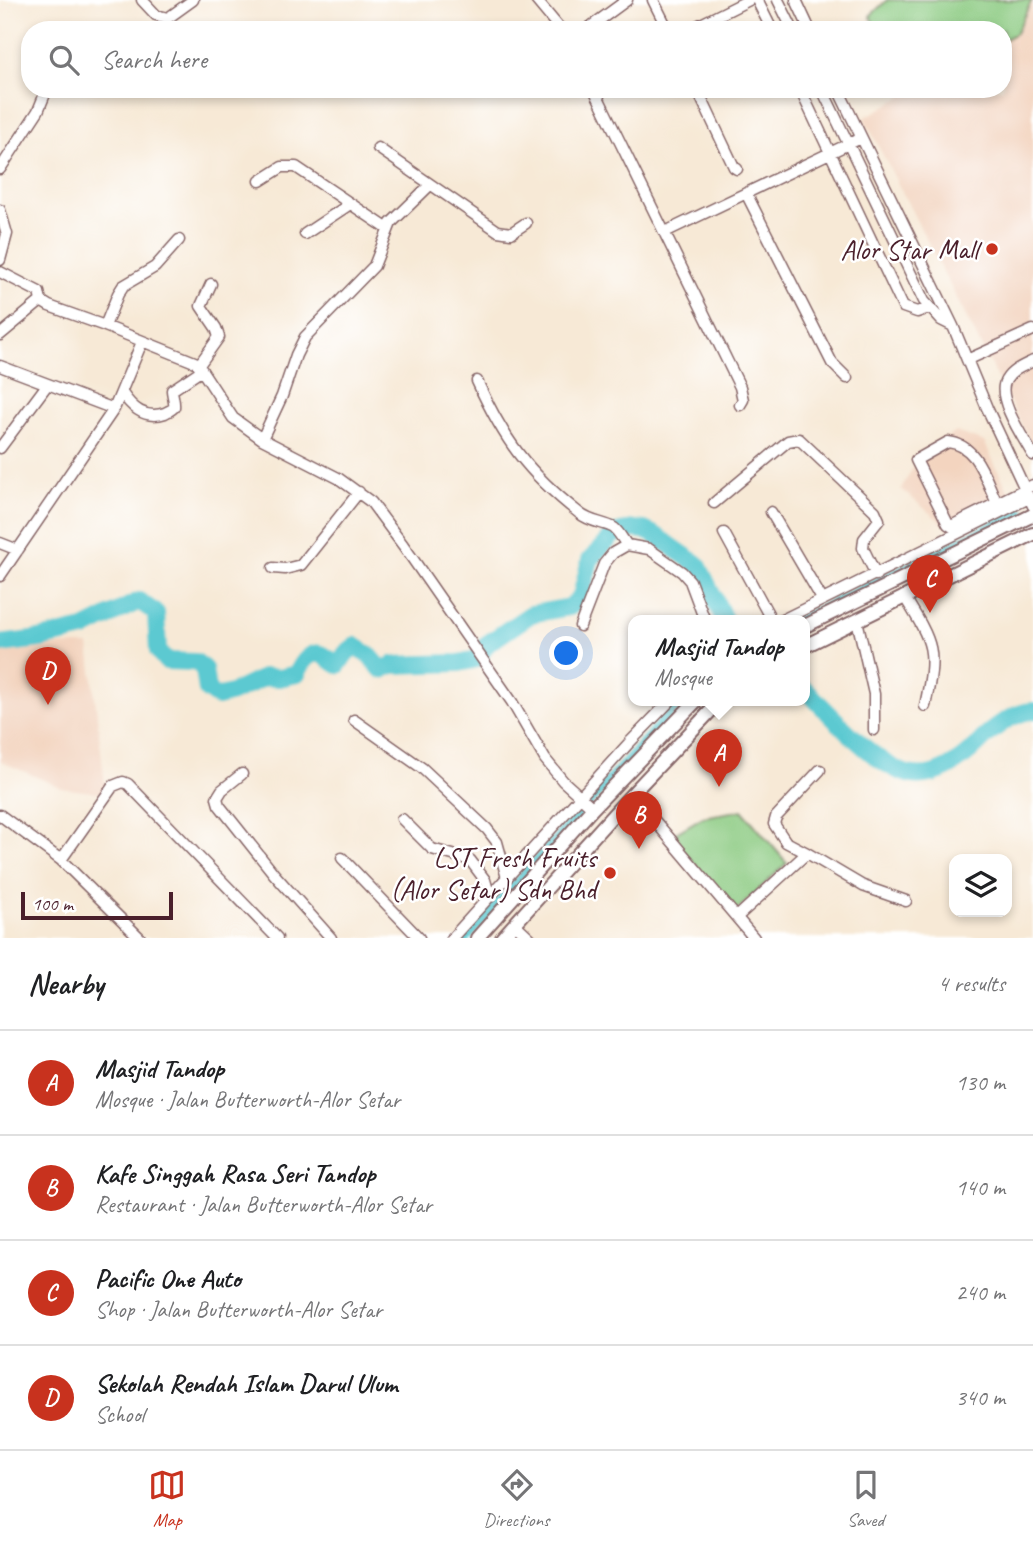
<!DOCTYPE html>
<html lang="en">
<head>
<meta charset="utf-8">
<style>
  :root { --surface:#fff; --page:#f6f6f6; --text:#202124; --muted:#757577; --line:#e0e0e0; --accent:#c8321e }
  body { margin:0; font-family:Caveat,sans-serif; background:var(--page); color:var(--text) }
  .controls { position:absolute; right:21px; bottom:21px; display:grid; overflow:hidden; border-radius:14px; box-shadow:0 4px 10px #0003 }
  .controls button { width:63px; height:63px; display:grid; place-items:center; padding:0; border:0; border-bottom:2px solid var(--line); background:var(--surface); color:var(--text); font:35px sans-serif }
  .scale { position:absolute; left:21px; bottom:18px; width:152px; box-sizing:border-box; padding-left:7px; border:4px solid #4a1f2b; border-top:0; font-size:19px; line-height:24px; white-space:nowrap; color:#4a1f2b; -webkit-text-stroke:5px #fff; paint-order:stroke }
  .you { position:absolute; left:567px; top:654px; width:24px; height:24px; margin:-18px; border:5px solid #fff; border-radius:50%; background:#1a73e8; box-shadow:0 0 0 10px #1a73e833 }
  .badge { display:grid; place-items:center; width:46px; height:46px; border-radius:50%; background:var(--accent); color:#fff; font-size:23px; font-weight:700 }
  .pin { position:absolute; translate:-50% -58px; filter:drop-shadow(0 2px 4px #0008) }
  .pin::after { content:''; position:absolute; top:37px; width:24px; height:21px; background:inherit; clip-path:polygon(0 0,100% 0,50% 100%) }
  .popup { position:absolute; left:628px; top:615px; width:182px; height:91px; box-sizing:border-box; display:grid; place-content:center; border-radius:14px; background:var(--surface); filter:drop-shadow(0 2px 5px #0005); font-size:23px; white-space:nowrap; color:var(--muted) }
  .popup b { font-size:26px; color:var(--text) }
  .popup::after { content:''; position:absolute; left:50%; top:100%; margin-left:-14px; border:14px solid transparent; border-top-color:var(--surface) }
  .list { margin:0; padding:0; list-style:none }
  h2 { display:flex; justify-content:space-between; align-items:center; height:91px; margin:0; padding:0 28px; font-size:30px }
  h2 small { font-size:23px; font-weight:400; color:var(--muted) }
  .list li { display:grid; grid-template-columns:46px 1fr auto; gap:21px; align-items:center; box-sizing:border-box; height:105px; padding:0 28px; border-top:2px solid var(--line) }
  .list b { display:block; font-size:26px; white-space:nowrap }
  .list p { margin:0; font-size:23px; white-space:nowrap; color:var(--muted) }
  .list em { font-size:23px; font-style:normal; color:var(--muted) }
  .icon { flex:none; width:38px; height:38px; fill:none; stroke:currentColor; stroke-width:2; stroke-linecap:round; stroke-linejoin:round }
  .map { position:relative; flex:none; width:1033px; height:938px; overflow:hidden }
  .search { position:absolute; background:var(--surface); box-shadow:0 4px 10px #0003; left:21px; right:21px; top:21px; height:77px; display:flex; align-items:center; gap:18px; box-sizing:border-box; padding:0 24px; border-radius:28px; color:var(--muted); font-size:26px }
  .sheet { height:511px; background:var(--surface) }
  nav { display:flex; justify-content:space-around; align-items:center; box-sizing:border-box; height:98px; border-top:2px solid var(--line); background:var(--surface); font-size:19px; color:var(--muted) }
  nav a { display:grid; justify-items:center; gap:4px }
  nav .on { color:var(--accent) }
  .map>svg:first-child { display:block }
</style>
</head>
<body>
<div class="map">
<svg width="1033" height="938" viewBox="0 0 1033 938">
  <rect width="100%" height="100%" fill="#fff"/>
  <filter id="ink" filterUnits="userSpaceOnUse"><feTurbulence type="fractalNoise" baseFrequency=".0143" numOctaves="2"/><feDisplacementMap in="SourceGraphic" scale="14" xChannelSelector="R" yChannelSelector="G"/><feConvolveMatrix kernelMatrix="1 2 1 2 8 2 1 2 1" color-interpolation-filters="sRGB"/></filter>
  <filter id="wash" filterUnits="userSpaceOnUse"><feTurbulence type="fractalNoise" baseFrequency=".00686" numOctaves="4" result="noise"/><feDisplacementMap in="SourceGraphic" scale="28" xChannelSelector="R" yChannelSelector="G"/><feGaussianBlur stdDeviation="1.57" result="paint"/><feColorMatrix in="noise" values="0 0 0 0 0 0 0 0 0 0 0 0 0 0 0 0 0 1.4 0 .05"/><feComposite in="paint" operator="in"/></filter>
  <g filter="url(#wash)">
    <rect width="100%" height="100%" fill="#f7e9d6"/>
    <path fill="#f3d4bf" d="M1032,0H1033V447L864,118L915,89H1003V40L1016,33Z
      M956,432L984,442L1013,501L953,532L901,489L923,450Z
      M89,645L106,794L62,788L0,761V650L32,646Z"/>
    <path fill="#8bca81" stroke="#6a7456" stroke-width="2" d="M887,0H1032L1016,33L1003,40V30H877L870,16Z
      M742,810L787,863L735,912L671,836L703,817Z"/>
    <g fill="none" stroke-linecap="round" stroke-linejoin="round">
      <path stroke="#5cc9d1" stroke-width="10" d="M797,621L1021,512
        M466,938L681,701"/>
      <path stroke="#5cc9d1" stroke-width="18" d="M0,644L40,639L84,629L139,601L156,613L158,651L166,661L196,662L204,669L207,690L217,697L232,693L265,677L279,678L297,674C301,665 310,649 323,655C328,657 333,663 338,665L346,653L355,646L369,655L382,670L392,665L459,663L477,659L487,644L531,614L570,607L581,596L590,560L614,534L633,529L644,530L655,535L698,565L725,621
        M805,689C829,713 880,771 913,775C938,779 962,760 979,743C992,729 1013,712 1033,711"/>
    </g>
  </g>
  <g filter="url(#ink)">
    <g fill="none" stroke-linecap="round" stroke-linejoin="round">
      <defs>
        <path id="minor" d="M142,0L156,15L168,18L193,0
          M536,0L561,30
          M653,0L668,30
          M757,0L772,30
          M778,0L793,30
          M796,0L810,30
          M586,30L627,0
          M689,30L749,0
          M594,89L740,387L743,400L740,405
          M697,89L734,167L737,169
          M800,89L903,307L917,312L929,308
          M822,89L924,301L941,320L953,326
          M838,89L953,326L987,408L1033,506
          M378,148L498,231L511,233L526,223
          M0,169L38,111L47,89
          M260,181L282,167H296L388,229
          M746,193L832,363L847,378
          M0,210L7,234L0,260
          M665,232L861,138
          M305,234L350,204
          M0,272L39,292L41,301L49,306L105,326L197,363L233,418L262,439L338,478L371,502L403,545L512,702L545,759L563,781L593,808
          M105,326L118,294L123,286L155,267L179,240
          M0,335L41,301
          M967,360L1033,330
          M1033,361C1023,366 1012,370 1006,380C995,397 1024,439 1033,455
          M199,365L219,337L216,328L201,306L211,284
          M0,366L114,409
          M477,381C504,440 527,472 579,513C591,523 604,522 614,528C619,532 623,540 627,545
          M122,393C132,408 145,420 165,413C167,412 173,409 174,407C175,403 172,394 172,390L202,370
          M262,439L282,396L296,355L305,337L374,266L391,223L430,185
          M0,448L47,385
          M714,503L788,441L799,439L875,511L879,520L864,539L863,548L876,575
          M997,503C985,479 978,445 948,442L916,460L948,524L951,526L1033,485
          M771,512L822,599
          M724,533L772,621
          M0,543L18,550
          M273,568L285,569L301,565L359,492
          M0,576L114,409L142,342
          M904,596C934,645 937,649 925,706
          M857,620L874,694V730
          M780,621L1029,498
          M580,626L604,564L613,553L627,545L649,549L682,572L690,581L705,621
          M354,720L422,768L487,829L497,842L507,878
          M242,774L222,790L217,798L219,805L274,874L331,938
          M632,794L754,938
          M0,815L61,860L140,938
          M402,819L432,849L470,860L485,880L490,897
          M807,853L786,842L774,824L776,817L820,770
          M342,858L419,938
          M61,860L113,786L123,782L128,784L277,938
          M737,917L807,853L863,886L906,901
          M515,924L530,938
          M452,938L629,743L670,701"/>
        <path id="major" d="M805,626L1033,515
          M805,646L1033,534
          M477,938L593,808L696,701
          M502,938L632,794L720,701"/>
      </defs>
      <use href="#minor" stroke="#876667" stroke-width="13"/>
      <use href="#major" stroke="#876667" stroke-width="16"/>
      <use href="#minor" stroke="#fff" stroke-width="10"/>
      <use href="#major" stroke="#fff" stroke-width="12"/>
    </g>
  </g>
  <g fill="#c8321e" stroke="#fff" stroke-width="2.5">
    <circle cx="992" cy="249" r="7"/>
    <circle cx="610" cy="873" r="7"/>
  </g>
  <g text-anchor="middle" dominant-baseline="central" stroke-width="5" stroke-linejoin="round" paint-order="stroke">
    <g font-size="28" fill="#4a1f2b" stroke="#fff" text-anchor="end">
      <text x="978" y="249">Alor Star Mall</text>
      <text x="596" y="857">LST Fresh Fruits<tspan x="596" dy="32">(Alor Setar) Sdn Bhd</tspan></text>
    </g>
  </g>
</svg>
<div class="controls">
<button><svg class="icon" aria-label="layers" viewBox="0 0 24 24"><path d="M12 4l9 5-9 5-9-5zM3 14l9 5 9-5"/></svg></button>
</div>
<div class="scale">100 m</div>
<div class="you"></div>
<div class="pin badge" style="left:719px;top:787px">A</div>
<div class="popup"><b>Masjid Tandop</b>Mosque</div>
<div class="pin badge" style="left:639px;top:849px">B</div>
<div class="pin badge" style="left:930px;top:613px">C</div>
<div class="pin badge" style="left:48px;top:705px">D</div>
<div class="search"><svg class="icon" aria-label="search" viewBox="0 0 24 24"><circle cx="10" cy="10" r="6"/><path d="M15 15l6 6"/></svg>Search here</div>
</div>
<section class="sheet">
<h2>Nearby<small>4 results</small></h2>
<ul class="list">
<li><span class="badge">A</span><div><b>Masjid Tandop</b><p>Mosque · Jalan Butterworth-Alor Setar</p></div><em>130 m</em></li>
<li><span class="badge">B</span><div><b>Kafe Singgah Rasa Seri Tandop</b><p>Restaurant · Jalan Butterworth-Alor Setar</p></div><em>140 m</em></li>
<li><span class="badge">C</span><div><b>Pacific One Auto</b><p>Shop · Jalan Butterworth-Alor Setar</p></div><em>240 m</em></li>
<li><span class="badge">D</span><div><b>Sekolah Rendah Islam Darul Ulum</b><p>School</p></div><em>340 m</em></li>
</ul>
</section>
<nav>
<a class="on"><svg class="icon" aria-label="map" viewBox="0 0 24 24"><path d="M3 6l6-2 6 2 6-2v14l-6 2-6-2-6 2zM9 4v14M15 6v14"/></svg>Map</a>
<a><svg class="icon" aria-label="directions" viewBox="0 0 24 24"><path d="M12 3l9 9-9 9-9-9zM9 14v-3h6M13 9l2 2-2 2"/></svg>Directions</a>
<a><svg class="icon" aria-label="saved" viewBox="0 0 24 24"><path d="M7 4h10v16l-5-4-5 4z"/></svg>Saved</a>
</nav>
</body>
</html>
